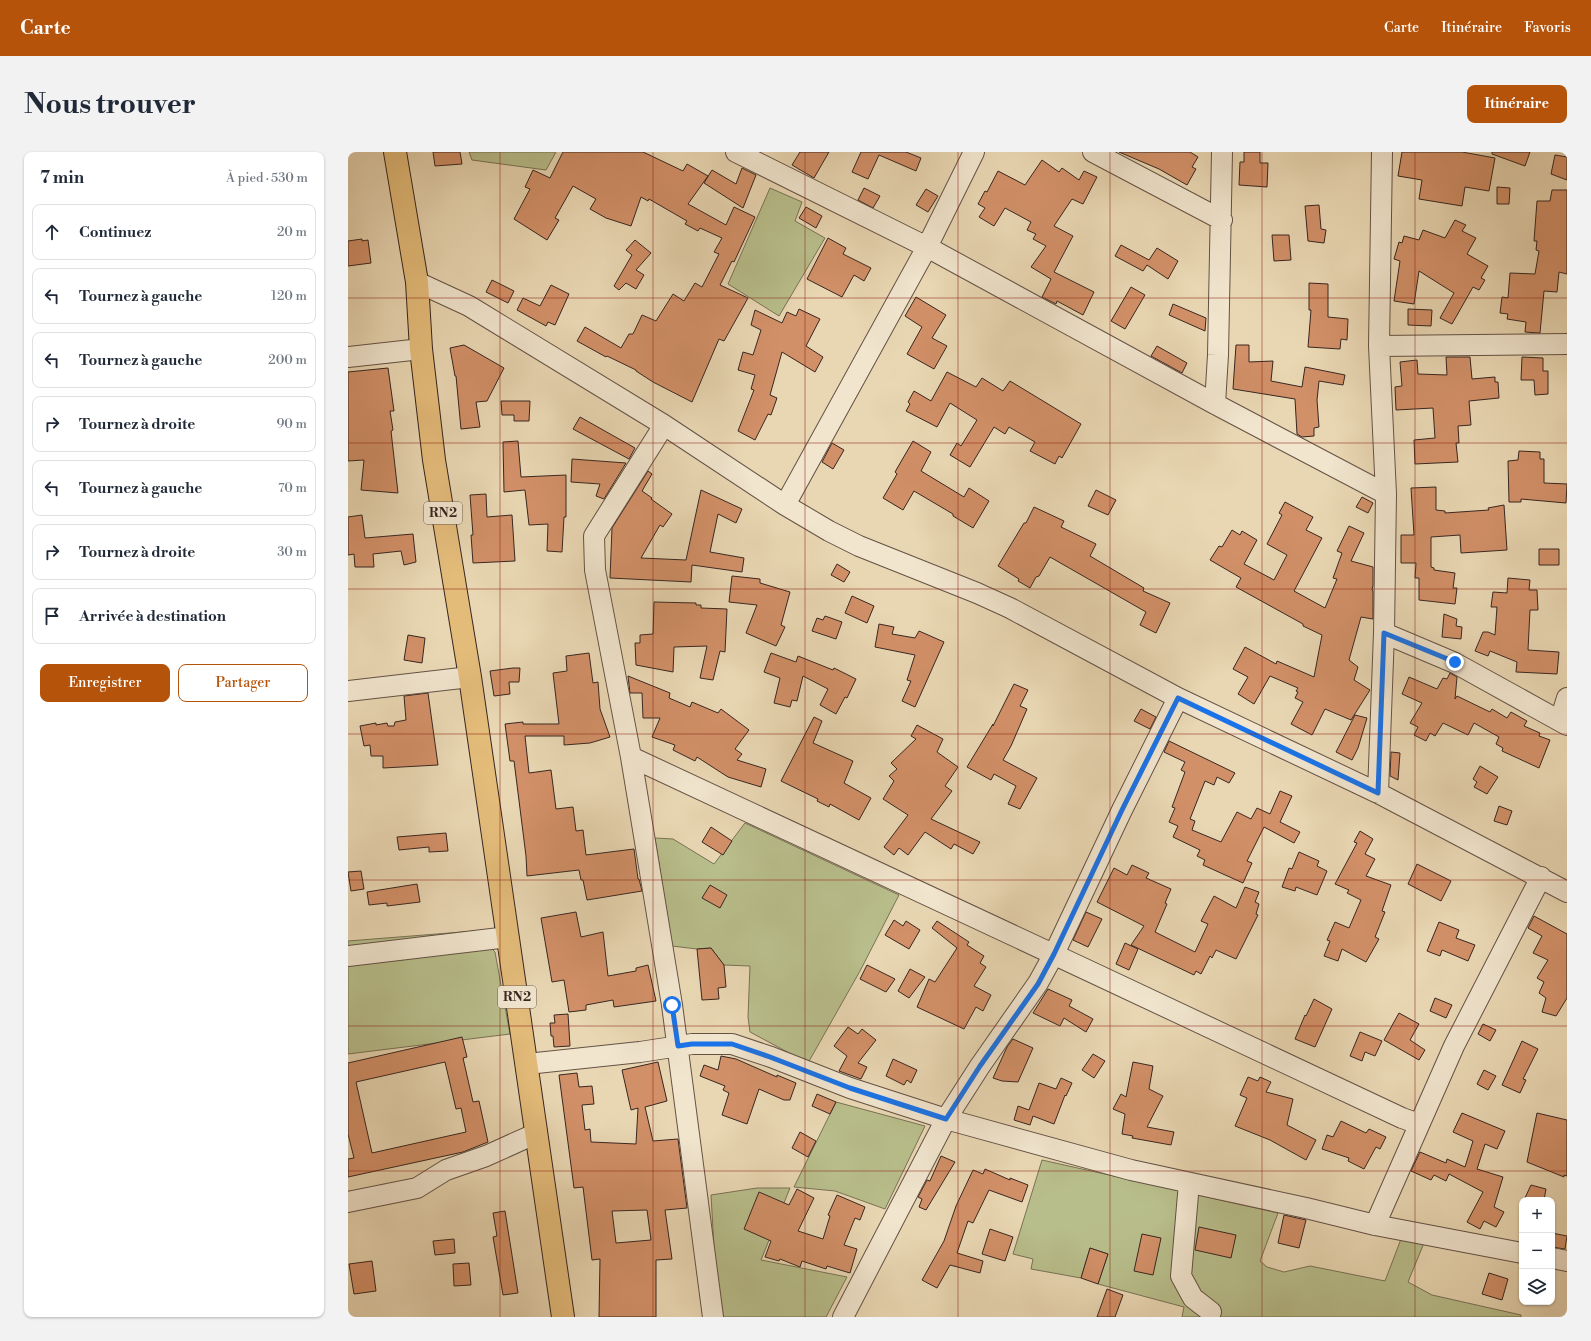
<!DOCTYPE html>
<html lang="fr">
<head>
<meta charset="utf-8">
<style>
  :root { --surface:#fff; --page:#f2f2f3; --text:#1f2937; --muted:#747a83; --line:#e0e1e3; --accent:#b45309 }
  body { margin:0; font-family:"Libre Bodoni",serif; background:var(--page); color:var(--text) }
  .controls { position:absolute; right:12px; bottom:12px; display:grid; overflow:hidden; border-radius:8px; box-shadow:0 1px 3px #0004 }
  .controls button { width:36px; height:36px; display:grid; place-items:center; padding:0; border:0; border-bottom:1px solid var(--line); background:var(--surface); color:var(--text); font:20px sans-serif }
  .stop { position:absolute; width:12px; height:12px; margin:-9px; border:3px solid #1a73e8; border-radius:50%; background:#fff }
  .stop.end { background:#1a73e8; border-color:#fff; box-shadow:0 1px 4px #0008 }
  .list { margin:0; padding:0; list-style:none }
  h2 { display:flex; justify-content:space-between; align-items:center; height:52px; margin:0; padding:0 16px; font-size:17px }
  h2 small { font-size:13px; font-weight:400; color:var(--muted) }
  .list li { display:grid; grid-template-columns:26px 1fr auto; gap:12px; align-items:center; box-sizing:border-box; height:56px; margin:0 8px 8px; padding:0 8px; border:1px solid var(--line); border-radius:8px }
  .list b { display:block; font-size:15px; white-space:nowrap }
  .list em { font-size:13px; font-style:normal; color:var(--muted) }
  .actions { display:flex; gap:8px; padding:12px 16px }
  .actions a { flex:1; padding:9px 0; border:1px solid var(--accent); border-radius:8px; text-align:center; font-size:14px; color:var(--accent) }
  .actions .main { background:var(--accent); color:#fff }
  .icon { flex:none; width:22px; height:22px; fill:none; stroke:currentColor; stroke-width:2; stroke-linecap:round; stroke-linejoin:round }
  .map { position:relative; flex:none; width:1219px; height:1165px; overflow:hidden; border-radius:8px }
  header { display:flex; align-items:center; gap:24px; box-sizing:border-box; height:56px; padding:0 20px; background:var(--accent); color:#fff }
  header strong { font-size:19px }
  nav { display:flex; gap:22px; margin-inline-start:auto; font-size:14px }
  .intro { display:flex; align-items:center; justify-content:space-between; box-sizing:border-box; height:96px; padding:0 24px }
  h1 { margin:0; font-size:28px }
  .button { padding:10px 18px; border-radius:8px; background:var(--accent); color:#fff; font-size:14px; font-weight:700 }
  main { display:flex; gap:24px; padding:0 24px }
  aside { flex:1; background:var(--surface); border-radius:8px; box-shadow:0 1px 3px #0004 }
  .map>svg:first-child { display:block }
</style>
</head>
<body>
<header>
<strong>Carte</strong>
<nav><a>Carte</a><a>Itinéraire</a><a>Favoris</a></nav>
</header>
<div class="intro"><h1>Nous trouver</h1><a class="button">Itinéraire</a></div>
<main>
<aside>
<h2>7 min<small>À pied · 530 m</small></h2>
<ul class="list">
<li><svg class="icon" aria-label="ahead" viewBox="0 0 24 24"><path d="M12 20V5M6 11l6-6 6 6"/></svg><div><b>Continuez</b></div><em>20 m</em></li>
<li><svg class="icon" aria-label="left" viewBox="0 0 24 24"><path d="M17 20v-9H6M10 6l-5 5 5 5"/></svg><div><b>Tournez à gauche</b></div><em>120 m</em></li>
<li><svg class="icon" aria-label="left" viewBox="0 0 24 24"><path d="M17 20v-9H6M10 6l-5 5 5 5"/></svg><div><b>Tournez à gauche</b></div><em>200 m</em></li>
<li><svg class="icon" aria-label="right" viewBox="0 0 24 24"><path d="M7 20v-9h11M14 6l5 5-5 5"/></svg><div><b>Tournez à droite</b></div><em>90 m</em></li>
<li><svg class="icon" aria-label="left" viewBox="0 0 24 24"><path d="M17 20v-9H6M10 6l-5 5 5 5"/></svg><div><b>Tournez à gauche</b></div><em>70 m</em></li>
<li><svg class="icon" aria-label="right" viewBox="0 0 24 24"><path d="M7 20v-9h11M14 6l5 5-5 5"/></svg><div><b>Tournez à droite</b></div><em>30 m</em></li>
<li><svg class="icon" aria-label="arrive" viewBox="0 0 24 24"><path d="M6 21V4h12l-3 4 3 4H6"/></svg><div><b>Arrivée à destination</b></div></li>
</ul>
<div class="actions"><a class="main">Enregistrer</a><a>Partager</a></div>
</aside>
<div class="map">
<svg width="1219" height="1165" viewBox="0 0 1219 1165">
  <rect width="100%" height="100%" fill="#e9d7b3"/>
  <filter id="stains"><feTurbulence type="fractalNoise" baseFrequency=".005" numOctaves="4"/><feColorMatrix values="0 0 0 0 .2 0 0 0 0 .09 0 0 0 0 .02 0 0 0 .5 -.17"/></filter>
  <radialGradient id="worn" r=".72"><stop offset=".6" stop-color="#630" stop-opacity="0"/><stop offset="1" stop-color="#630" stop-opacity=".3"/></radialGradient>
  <path fill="#b8be8b" stroke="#787256" d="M121,0H208L198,18L124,8Z
    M422,36L454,50L447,69L477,86L431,164L380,132Z
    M397,671L551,743L512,819L460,911L402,880L400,865L402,814L376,813L363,796L349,797L324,794L307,686L325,687L366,712Z
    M127,779L147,800L162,882L0,902V789Z
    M488,950L577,974L537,1057L487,1039L446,1035Z
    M694,1008L930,1061L912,1109L919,1115L936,1120L962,1114L1037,1129L1053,1087L1076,1091L1060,1130L1084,1143L1173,1163V1165H834L836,1155L750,1132L760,1102L742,1096L733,1126L683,1117L685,1107L665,1102Z
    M409,1036H442L413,1108L499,1125L478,1165H370L363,1043Z"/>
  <path fill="#d29068" stroke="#382620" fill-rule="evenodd" d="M85,0H112L114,12L87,14Z
    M215,0H295L335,19L339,12L360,24L340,52L378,73L386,55L407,65L386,110L384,109L372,133L400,146L376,189L371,187L344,250L305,230L288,219V218L259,204L258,205L229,189L237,175L273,196L281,182H285L294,163L308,169L325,142L336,149L347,131L354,135L371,102L366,100L374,86L352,76L350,79L337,72L339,69L301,47L300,49L293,45L283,74L258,66L242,57L248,47L225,34L207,66L211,68L199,88L166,67L182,37L177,35L185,18L202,26Z
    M452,0H481L466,26L444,13Z
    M513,0H558L573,6L568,19L531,3L520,27L504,20Z
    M771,0H842L850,5L844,15L848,17L839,33L811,17Z
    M896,0H912V11H920L919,35L891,33L892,10H896Z
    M1054,0H1114L1147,6L1141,39L1117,35L1114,54L1071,47L1074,28L1050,24Z
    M1144,0H1182L1177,14L1144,2Z
    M1207,3L1219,5V28L1203,22Z
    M694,8L711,20L714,16L731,28L736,19L749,25L735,52L724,47L706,74L725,84L706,120L746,140L735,163L709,149L708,152L694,145L703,127L683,115L698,94L685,87L688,82L679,78L683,70L657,56L646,74L631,65L637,56L630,52L637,39L639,40L650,19L677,33Z
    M394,16L408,23L395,56L356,31L364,18L388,32Z
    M1149,35L1162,36L1161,52H1149Z
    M516,36L532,44L525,56L510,48Z
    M578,37L590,44L580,60L568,53Z
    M1204,38H1219V122L1211,120L1209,140L1196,139L1192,181L1177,180L1178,170L1159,167L1160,162L1152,161L1154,145L1160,146L1162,121L1187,122L1191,99L1188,98L1189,89H1186L1189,49H1202Z
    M971,53L973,77L978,78L976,91L960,89L957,54Z
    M458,55L474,64L468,76L451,66Z
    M1107,68L1118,73L1114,79L1128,86L1119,102L1140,114L1133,126L1137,128L1131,138L1125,135L1104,172L1092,166L1106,141L1071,119L1066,152L1046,149L1052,109L1046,107L1051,90L1054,91L1056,84L1071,88L1075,78L1097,86Z
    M924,83H941L943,108L926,109Z
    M480,86L498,96L495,102L523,116L516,129L506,123L494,145L459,127Z
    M14,87V89L20,88L23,111L0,114V89Z
    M287,88L303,101L288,118L296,123L288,137L278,131L271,138L266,134L284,103L278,98Z
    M773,93L801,108L809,96L830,109L820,127L799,113L795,119L767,104Z
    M144,128L166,139L160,151L138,140Z
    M961,131L980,132V165L1000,167L999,188L993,187L992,197L960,195L963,158H961Z
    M203,133L221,142L207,173L200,170L198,174L169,158L175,146L192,154Z
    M783,135L797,143L777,177L763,169Z
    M568,145L598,163L584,186L599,194L586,217L559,202L574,175L557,164Z
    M825,152L858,166L857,179L821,163Z
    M451,157L472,167L458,194L475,205L467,220L434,200L422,243L429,246L423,263L420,262L407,288L390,279L406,238L403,237L407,223L390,218L395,200L405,203L413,178L403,173L407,158L434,171L439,160L448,164Z
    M1060,157L1084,158L1083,174L1060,173Z
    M116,193L156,216L139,249L128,250L132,275L113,277L108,224H107L102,196Z
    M888,193H901V210L925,209L923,229L954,235L957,215L997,223L995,233L971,229L969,248L971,275L966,276V284L954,285L949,282L947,247L885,237Z
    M809,194L839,211L834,221L803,204Z
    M1098,205H1122L1124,227L1147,225V230H1150L1151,246L1121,249L1123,273L1110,274L1111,291H1108L1110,310L1067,312L1066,288L1087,286L1085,256L1048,258L1047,235L1054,234L1052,210L1069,208L1070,222L1099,223Z
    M1174,205L1195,206V219H1200V242L1187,243L1186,228H1173Z
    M40,216L46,259H42L45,278L43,279L50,341L13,338L16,308L0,309V220Z
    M599,220L628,235L634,226L655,239L662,229L733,272L714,306L711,304L707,312L682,299L687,290L661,275L657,282L646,275L622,315L602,303L609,291L613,294L629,268L602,251L589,275L558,259L562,252L560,250L566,239L583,249Z
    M153,249H182L181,269H166V263H154Z
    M232,265L287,296L281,307L225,277Z
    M170,289L173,325L218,323V365H216L214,400L199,399L200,372L181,373L177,338L156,340L155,290Z
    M565,289L583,300L573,319L616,345L621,336L641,349L625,376L605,364V362L566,339L555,358L535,346L549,322L547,320Z
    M484,291L496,298L485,317L474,310Z
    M1171,299L1192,300V307H1196V331L1219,332L1218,351L1173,347V350H1161L1160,309L1170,308Z
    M224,307L278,311L256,347L248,344L252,332L223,330Z
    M300,319L304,322L294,339L304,346L303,347L324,362L315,375L312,373L293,406L338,408L353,338L394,357L388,371L370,362L362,400L396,406L394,420L344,413L343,430L262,426L264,376Z
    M1088,335V358L1097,359V361L1141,358L1140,356L1156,353L1159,398L1113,401L1112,383L1083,385V415L1086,416V418L1107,421L1105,436H1109L1107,452L1071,448V426H1067L1068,411H1053V383H1066L1063,336Z
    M748,338L768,348L760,363L740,354Z
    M138,342L139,365L164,363L167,409L125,411L123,383H125L122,343Z
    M1014,345L1025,351L1020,361L1008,355Z
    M937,350L965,365L958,378L974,386L946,439L977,456L989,427L985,426L994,401L989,399L1001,374L1016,381L1003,409L1025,415V433L1024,438L1025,439V467L1013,465L1001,508L1010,515L1006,528L1022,538L1003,568L977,557L964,583L943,572L955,550L947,546L950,540L948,539L950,536L922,524L906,552L890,542L900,525L885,517L897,495L928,512L929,509L966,525L974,483L955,474V472L888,435L893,426L862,408L871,394L874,395L884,378L892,383L894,379L909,388L896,412L926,428L939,403L919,392L934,363L931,361Z
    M686,355L716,369L713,375L748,392L742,404L796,436L795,439L822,451L808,481L792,473L798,460L702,405L691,424L688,425L682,436L670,429L671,427L650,414L676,371H678Z
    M14,363L17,386L65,382L68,410L56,413L53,399L25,402L26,415H7L6,402L0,403V365Z
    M1191,397H1211V413H1191Z
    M489,412L502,420L496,430L483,423Z
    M384,424L412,427V431L442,440L433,473L437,475L428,494L398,481L409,453L381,450Z
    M1160,426L1182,428L1181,438H1189L1190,458H1182L1180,498L1211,500L1209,522L1168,520L1169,510L1142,499L1140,504L1127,499L1135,480H1140L1147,483L1149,455H1143L1145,440L1159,441Z
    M504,444L526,454L519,471L497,461Z
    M306,450L348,451V453H353V456L379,457L377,500L372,499L365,528L352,526L359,494L326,495L325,520L288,513L287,491H292V483L305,482Z
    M1096,462L1109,467L1108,474L1114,475L1113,487L1094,485Z
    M477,464L494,470L488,487L464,479L469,466L475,468Z
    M531,472L546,475L544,482L567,486L571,479L596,490L567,555L554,549L563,529L559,528L567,503L527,495Z
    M60,483L77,486L74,511L56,508Z
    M241,501L245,531L250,530L252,557L262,585L242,591L216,593V584H177L181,621L203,618L208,657L225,655L228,679L235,678L238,703L286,697L290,727H291L294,739L239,748L235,728H233L231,718L179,724L178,704L166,609H162L157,572L175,570V572H211L205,521L219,519L218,504Z
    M423,501L448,510L450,504L485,518L486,516L508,527L499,546L497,545L488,562L472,553L480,537L455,524L449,549L444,548L442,555L426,551L432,526L416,520Z
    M165,516H172L171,530H161L162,542L146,544L142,519Z
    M1102,521L1109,525L1107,547L1109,544L1142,560L1144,557L1159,566L1163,560L1179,569L1176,574L1192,581L1191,584L1202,588L1191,616L1154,599L1155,596L1148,592L1151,585L1126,571L1120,583L1095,571L1087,584L1082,581L1078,589L1066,583L1070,575L1062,571L1074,551L1054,542L1061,525L1089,537L1095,526L1099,527Z
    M280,524L322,541L321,546L342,555L344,550L370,561L373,557L401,578L387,597L394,602L389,608L418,617L413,635L380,625L349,605L347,609L325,598L327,593L304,585L312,566H295L294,541H282Z
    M666,532L680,538L672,554L679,557L663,594L655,608L689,626L672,657L660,652L668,634L646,622L643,628L619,615L645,572V574Z
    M80,541L90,613L35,616V604H23L22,593L16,594L12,574L28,571V573L39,571L40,574H46L47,570L58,568L56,544Z
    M793,557L808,565L802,577L786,569Z
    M1007,563L1019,566L1010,596L1004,608L988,600Z
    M466,565L474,569L465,591L505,609L496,631L523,646L511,668L482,652L481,655L469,649L470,647L433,629Z
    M569,573L595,587L589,600L610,615L597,634L604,639L583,667L632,690L625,702L606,692L603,697L577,680L560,703L551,696L546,703L536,695L560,663L535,647L546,629L541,624L549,617L543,611L568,587L563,584Z
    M821,589L887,621L881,631L869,625L866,633L857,629L842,667L847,669L844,678L873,690L889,660L903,667L909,656L922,662L932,639L944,644L932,670L952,680L946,691L916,675L899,709L904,711L895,731L855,713L857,708L849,704L852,698L825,685L830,674L821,670L827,656L824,655L837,620L833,618L837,610L816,600Z
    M1043,600L1052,601L1050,628L1042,624Z
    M1132,614L1150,625L1139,642L1126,635L1129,630L1125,627Z
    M1151,654L1164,659L1159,673L1146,669Z
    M363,675L384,689L375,703L354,690Z
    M1012,679L1025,687L1017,702L1027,707L1018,724L1043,733L1034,759L1037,760L1027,785L1031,787L1018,810L994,797L990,809L976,804L982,789L979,788L987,770L1001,776L1013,748L999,741L1001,738L987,732L1009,691L1006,690Z
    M98,681L100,699L81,700V695L51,698L49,685Z
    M951,700L971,709L969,714L979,719L969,743L948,735L947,739L934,735L941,716L944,717Z
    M1069,712L1103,729L1093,749L1060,732Z
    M784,713L801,721L798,726L823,737L817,751L819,752L807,780L847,800L860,772L853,769L866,744L888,756L897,735L911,740L907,750L911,752L908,762L910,763L888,807L868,798L864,806L862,804L853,822L848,819L846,823L783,793L796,774L749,750L766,716L779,723Z
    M13,719L16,737L3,739L0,720Z
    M69,732L72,750L39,754V751L21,753L19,740Z
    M362,733L379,743L372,756L354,746Z
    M228,760L233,785L255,780L260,824L288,819V816L300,813L308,849L266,855L265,848L238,853V858L221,860L216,828L204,830L193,766Z
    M738,760L754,767L740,795L725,788Z
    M1186,764L1219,782V846L1208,864L1194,860L1198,846L1191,841L1196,830L1189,826L1200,808L1185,801L1194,784L1180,776Z
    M546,768L555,774L558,769L572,778L561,797L537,783Z
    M589,769L621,790L619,793L636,804L632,811L638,815L626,834L643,843L635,859L628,855L616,877L569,855L581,827L587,830L609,796L584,776Z
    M1091,770L1111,778L1108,786L1127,793L1120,809L1094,798L1092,804L1079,799Z
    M777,791L790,797L781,818L768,812Z
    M363,796L376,813L378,835L370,836L371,847L354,848L349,797Z
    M519,813L547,827L538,840L512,827Z
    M562,817L577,825L561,846L550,839Z
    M700,837L724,848L721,854L745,867L738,880L716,866L712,874L685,861Z
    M1087,846L1104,853L1098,866L1082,859Z
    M966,847L984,857L967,895L947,887L957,863L958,864Z
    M1051,861L1071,872L1062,888L1077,898L1071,908L1036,888Z
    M220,862L222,894L206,895L205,884H203L202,871H207L206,863Z
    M1135,872L1148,878L1142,889L1130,882Z
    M500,875L510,882L514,877L528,888L510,911L519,915L513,927L491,919L499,904L486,894Z
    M1012,880L1034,889L1027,904L1017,900L1014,909L1002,904Z
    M114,885L119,905L115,906L125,950L131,949L140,990L115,1000L0,1025V1007L6,1006L0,982V911ZM97,910L108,957L113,956L118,980L24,1001L8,930Z
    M665,887L685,896L670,930L654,929L645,926L659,895Z
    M1174,889L1190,897L1175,927L1178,928L1172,941L1154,933Z
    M745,902L757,909L746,926L734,918Z
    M373,904L388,907L429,925V923L448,931L442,948H436L411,937L399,972L374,963L381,941L375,938L377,934L352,924L356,913L370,918Z
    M545,907L569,918L563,931L559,928L556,933L538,924Z
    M310,910L319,949L297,955L305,989L330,987L339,1056L317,1058L324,1107L308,1108V1165H251L252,1107L244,1108L235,1035L226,1036L211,923L229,921L231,935L244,934L246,952L234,953L237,978L242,977L243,990L288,992L290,956L283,958L274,918ZM299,1058L303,1088L268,1091L264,1059Z
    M785,910L805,914L801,937L815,944L799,975L826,980L823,993L784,986L785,984L774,982L777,962L765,957L773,942L778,945Z
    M1136,918L1148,924L1140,938L1129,932Z
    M900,925L910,929L912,925L923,930L918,940L945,947L939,973L968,988L958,1008L922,988L887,974L899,946L892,943Z
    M713,926L724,931L718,944L717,943L706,972L685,964L682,973L666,968L670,954L681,958L691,931L708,937Z
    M469,942L488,950L482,962L464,954Z
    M1114,961L1157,979L1149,997L1137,992L1129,1017L1155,1025L1146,1055L1156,1060L1148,1075L1136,1069L1132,1077L1119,1070L1135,1040L1101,1022L1098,1029L1086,1023L1083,1028L1063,1019L1072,1000L1098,1011L1099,1007L1117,1015L1125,989L1105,980Z
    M1189,961L1219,968V1024L1216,1023V1025L1179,1010Z
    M993,969L1018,981L1021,977L1038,985L1032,997L1028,995L1016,1017L1000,1009L1001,1006L974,997L979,983L985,985Z
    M452,980L468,989L460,1005L444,996Z
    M593,1004L607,1010L578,1058L571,1055L574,1047L570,1045L579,1028L582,1029Z
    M637,1017L662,1028V1026L680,1033L674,1050L641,1038L625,1071L620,1069L609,1101L635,1109L632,1121L602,1113L589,1136L574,1128L596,1089L608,1054L625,1018L635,1022Z
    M1183,1033L1198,1037L1196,1048H1176Z
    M449,1037L466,1046L450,1079L475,1087L482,1064L480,1063L489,1043L517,1055L512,1068L507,1066L496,1093L509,1097L502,1121L479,1114L478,1117L454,1109L452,1115L432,1107L431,1109L417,1105L423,1089L396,1077L411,1040L441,1053Z
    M157,1059L170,1141L155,1143L145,1085L149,1084L145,1061Z
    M936,1063L958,1068L951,1096L930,1091Z
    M851,1075L888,1083L883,1106L847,1098Z
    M642,1077L665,1085L657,1109L634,1102Z
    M1204,1081L1219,1084L1217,1097L1204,1095Z
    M794,1082L813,1086L805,1123L786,1119Z
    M106,1087L107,1101L87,1103L85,1089Z
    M742,1096L760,1102L750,1132L733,1126Z
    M24,1109L28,1139L6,1142L1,1112Z
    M121,1111L123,1133L106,1134L105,1112Z
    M1141,1121L1160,1127L1154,1148L1134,1142Z
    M759,1137L775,1143L767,1165H749Z"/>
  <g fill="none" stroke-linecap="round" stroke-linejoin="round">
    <defs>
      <path id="minor" d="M388,0L579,95L867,252L1038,342
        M745,0L874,68
        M69,130L121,154L316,273L437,353L481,379L511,394L629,441L662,456L830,546L1030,641L1219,740
        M1031,194L1219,192
        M0,205L73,197
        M867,252L870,203L874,0
        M316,273L246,384L247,418L283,605L324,853L365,1165
        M437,353L579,95L626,0
        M1036,481L1107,511L1219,573
        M0,539L122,525
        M1212,569L1219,546
        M283,605C539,726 798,844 1054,966L1071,972
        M1030,641L1036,481L1038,342L1031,194L1034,0
        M0,804L160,785
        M179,912L292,900L344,892H384L423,905L502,936L598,967L783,1018L958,1056L1027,1073L1174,1101
        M841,1031L833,1124L845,1146L863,1160
        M0,1050L69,1036L98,1018L138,1004L189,981
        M1027,1073L1106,894L1193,725
        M1204,1106L1219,1109
        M495,1165L598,967L632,914L690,831L706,802L774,658L830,546"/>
      <path id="highway" d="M47,0L69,130L73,197L86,308L122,525L215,1165"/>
    </defs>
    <use href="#minor" stroke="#645245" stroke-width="22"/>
    <use href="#highway" stroke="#382620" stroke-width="24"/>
    <use href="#minor" stroke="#f1e5ce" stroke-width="20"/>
    <use href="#highway" stroke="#e4bc7a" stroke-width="22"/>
  </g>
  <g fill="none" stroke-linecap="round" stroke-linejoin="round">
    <path stroke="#1a73e8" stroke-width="5" d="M324,853L330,894L344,892H384L422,905L502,936L598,967L632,914L690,832L706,802L774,658L830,546L1030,641L1036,481L1107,510"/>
  </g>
  <path fill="none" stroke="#8f2418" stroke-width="1" stroke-opacity="0.55" d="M152,0V1165M305,0V1165M457,0V1165M610,0V1165M762,0V1165M914,0V1165M1067,0V1165M0,146H1219M0,291H1219M0,437H1219M0,582H1219M0,728H1219M0,874H1219M0,1019H1219"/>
  <g text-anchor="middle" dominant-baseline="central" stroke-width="3" stroke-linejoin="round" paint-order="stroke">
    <g fill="#f1e5ce" stroke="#705f54" stroke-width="1">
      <rect x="76" y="350" width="38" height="22" rx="3"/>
      <rect x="150" y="834" width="38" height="22" rx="3"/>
    </g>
    <g font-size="13" font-weight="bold" fill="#382620">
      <text x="95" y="361">RN2</text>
      <text x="169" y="845">RN2</text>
    </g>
  </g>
  <rect width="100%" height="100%" filter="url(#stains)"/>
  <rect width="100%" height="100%" fill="url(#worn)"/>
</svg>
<div class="controls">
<button>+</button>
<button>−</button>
<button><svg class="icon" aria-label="layers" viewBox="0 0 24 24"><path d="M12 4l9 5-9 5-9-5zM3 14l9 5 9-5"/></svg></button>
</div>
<div class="stop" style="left:324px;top:853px"></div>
<div class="stop end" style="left:1107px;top:510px"></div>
</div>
</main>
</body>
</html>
